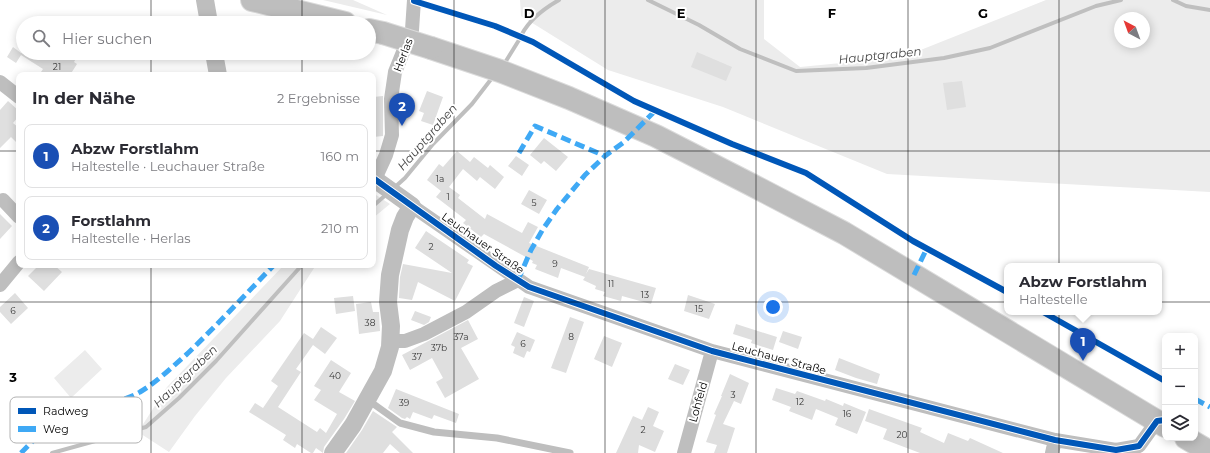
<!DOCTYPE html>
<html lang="de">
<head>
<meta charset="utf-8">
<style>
  :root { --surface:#fff; --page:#f7f7f7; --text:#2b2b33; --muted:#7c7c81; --line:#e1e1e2; --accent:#111827 }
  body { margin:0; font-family:Montserrat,sans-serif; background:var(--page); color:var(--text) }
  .controls { position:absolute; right:12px; bottom:12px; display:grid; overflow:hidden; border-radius:8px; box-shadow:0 2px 10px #0003 }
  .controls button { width:36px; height:36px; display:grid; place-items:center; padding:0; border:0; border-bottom:1px solid var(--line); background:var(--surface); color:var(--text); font:20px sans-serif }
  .compass { position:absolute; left:1114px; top:12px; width:36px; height:36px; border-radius:50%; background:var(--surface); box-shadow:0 2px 10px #0003; rotate:319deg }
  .you { position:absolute; left:773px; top:307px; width:14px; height:14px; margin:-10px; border:3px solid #fff; border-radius:50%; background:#1a73e8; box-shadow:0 0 0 6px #1a73e833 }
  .badge { display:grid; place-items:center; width:26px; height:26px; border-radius:50%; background:var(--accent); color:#fff; font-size:13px; font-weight:700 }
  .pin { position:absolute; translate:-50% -33px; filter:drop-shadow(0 1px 2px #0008) }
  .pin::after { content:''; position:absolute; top:21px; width:14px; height:12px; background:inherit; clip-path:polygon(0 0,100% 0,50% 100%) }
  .popup { position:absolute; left:1004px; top:263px; width:158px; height:52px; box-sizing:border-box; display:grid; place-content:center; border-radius:8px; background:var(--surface); filter:drop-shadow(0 1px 3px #0005); font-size:13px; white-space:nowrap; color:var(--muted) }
  .popup b { font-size:15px; color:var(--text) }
  .popup::after { content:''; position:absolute; left:50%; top:100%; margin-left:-8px; border:8px solid transparent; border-top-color:var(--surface) }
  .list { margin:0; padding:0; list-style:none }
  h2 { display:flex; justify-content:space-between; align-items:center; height:52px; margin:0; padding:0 16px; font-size:17px }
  h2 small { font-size:13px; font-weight:400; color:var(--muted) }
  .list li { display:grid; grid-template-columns:26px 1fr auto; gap:12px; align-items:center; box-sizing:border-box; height:64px; margin:0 8px 8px; padding:0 8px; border:1px solid var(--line); border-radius:8px }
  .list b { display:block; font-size:15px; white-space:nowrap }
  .list p { margin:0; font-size:13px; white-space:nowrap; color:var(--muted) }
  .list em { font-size:13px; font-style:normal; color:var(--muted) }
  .icon { flex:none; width:22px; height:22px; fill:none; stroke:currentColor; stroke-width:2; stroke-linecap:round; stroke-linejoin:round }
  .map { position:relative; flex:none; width:1210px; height:453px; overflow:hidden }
  .search { position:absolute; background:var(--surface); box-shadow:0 2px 10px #0003; left:16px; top:16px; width:360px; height:44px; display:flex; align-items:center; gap:10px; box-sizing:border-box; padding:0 14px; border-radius:22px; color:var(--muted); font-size:15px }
  .panel { position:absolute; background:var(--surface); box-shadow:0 2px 10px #0003; left:16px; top:72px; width:360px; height:196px; border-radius:8px }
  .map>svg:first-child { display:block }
</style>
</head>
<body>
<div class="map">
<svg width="1210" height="453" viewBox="0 0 1210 453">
  <rect width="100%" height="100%" fill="#fff"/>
  <path fill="#ececec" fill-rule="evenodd" d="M323,0H353L387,15Z
    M520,0H764V39L800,67L903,57L1046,0H1210V192L887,174L723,107L608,70L521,16ZM1120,18H1144V42H1120Z
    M373,193L390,204L373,218Z
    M284,265H316L280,321L226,378L195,416L169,452L138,432L167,387Z
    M85,350L102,369L71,398L54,378Z"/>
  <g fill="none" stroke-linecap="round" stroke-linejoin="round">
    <path stroke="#bfbfbf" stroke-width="4" d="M648,0L699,25L740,49L796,71L866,68L944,58L990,48L1096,6L1121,0
      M1173,0L1186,6L1210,10
      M522,34C530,19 545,8 559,0
      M506,61L519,40
      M395,187L405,178L433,144L472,104L492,78
      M373,206L388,193
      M52,453L146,427L179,398L216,361L302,265"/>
  </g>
  <path fill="#dfdfdf" d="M13,47L21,53H79L74,62L77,64L70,75H39L43,69L21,55L16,63L7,57Z
    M697,52L732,67L726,81L691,67Z
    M962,81L966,107L947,110L943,83Z
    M427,91L443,97L433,125L421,121L424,113L419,111Z
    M383,96V136L373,137V97Z
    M8,101L19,111V116L13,123L19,128V145L11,137L0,148V110Z
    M544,138L568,157L556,171L544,161L541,164L530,155Z
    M457,151L470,162L474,157L488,168L490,165L504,177L495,189L480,177L477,181L463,169L449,187L460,195L458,198L485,219L487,214L522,233L528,222L538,227L529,243L589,267L586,274L589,269L656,288L651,304L622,296L621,301L603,296L605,292L595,289L596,286L583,280L585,277L561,268L558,278L535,269L537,265L532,263L533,261L484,234L481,237L463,223L466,220L436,197L441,191L427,180L439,164L443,167Z
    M516,156L529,165L522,176L508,166Z
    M529,190L547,200L539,214L521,204Z
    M0,214L12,226L0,239Z
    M426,231L469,260L467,263L473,266L455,301L418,282L412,300L399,298L400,277L403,264L452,273L415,248Z
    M39,265H54L62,272L44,291L28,276Z
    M15,293L28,308L11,324L0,312V307Z
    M688,295L715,304L709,319L684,311Z
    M353,296L355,311L336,314L334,298Z
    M524,297L534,301L524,327L514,323Z
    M371,302L373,312H379L380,331L359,334L356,304Z
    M415,311L431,317L429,322L424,325L411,320Z
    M570,317L584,322L566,373L551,368Z
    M468,320L478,339L461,348L479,379L445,398L436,382L443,378L432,358L410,370L402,355Z
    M736,324L777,337L773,350L751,343L752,340L733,334Z
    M321,327L337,338L325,354L313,345L296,369L301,372L278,407L317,432L320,428L326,433L337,414L314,400L321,390L314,386L331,360L351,373L339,392L355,401L344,419L324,447L323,453L316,448L313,453H311L297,444L295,448L283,440L286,435L249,412L255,403L263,408L278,386L271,381L304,333L313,339Z
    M783,331L802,337L798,349L779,342Z
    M517,332L535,340L530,352L527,351L524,358L513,353L515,347L511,345Z
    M604,336L622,343L612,367L594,359Z
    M839,358L880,374L877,384L856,378L835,370Z
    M675,364L690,370L683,385L668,379Z
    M730,374L749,383L741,404L734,401L723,424L735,428L727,453H714L717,445L706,442L716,415L714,414L722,396H721Z
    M776,388L795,394L797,391L825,401L826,399L843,406L844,403L866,412L857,434L835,425L838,418L816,409L812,420L789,411L791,407L772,400Z
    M396,389L459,414L456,423L434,415L432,419L413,412L410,419L407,417L405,419L402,418L388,408Z
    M648,407L659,412L653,426L664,431L655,452L639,445L638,453H616L633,416L642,420Z
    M869,409L922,428L920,432L944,443L948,433L968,441L970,438L1003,453H920L883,439L887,429L865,421Z
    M373,411L397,427L392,432L413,453H400L390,444L383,453H346L362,430Z"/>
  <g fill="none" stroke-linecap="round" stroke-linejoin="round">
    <defs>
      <path id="primary" d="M252,0L345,23
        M369,30L383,33
        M431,48L500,71L569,98L656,136L750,184L844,233L1165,426
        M1186,438L1210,452"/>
    </defs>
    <use href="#primary" stroke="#dbdbdb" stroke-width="24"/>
    <path stroke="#bebebe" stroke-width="7" d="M368,400L400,423L434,432L497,438L570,453"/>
    <path stroke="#bebebe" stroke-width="14" d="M0,82L19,97
      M375,179L386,155L392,135L391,99L395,72L412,30L414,0
      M3,200L19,217
      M412,206L529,287L712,351L1055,440L1116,450L1139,446L1157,421
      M0,285L19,262
      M390,341H405L424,334L466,312L496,291L518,280
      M684,453L712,351
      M1052,453L1055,440"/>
    <path stroke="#bebebe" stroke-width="18" d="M205,0L209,23
      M214,53L218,75
      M333,453L353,425L383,371L390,347L391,326L388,302L390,275L400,230L405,217L412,206L373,178"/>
    <use href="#primary" stroke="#bebebe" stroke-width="22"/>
    <defs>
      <path id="primary-bridge" d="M383,33L431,48"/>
    </defs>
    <use href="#primary-bridge" stroke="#dbdbdb" stroke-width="24" stroke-linecap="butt"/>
    <use href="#primary-bridge" stroke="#bebebe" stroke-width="22"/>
    <path stroke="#3fa9f5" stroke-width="5" stroke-dasharray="10 5" stroke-linecap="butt" d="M519,153L535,126L605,156
      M914,275L927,248
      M518,280L531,250L543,229L557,209L585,175L605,156L624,142L655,111
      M1195,399L1210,407
      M21,453C39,434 61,413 88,407C105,403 124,402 140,392C157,382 172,367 187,354C217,325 245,295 274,265"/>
    <defs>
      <path id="cycleway" d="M414,1L495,26L533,42L634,101L732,144L806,173L913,241L1007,292
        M373,178L496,266L529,287L712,351L1055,440L1116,450L1139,446L1157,421L1165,420
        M1043,312L1165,381"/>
    </defs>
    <use href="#cycleway" stroke="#fff" stroke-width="8"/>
    <use href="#cycleway" stroke="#0057b8" stroke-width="6"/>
  </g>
  <path fill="none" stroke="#000" stroke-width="1" stroke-opacity="0.55" d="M151,0V23M302,0V23M454,0V453M605,0V453M756,0V453M908,0V453M1059,0V453M151,53V75M302,53V75M0,151H19M373,151H1210M151,265V453M302,265V453M0,302H1210"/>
  <g text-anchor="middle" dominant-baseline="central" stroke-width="4" stroke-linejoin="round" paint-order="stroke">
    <g font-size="9" fill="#383838">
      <text x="57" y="66">21</text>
      <text x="440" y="178">1a</text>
      <text x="448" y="196">1</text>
      <text x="534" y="202">5</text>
      <text x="431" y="246">2</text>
      <text x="555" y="263">9</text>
      <text x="611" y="283">11</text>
      <text x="645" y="294">13</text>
      <text x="699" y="308">15</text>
      <text x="13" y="310">6</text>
      <text x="370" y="322">38</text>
      <text x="461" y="336">37a</text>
      <text x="571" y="336">8</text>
      <text x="523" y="343">6</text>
      <text x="439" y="347">37b</text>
      <text x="417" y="356">37</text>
      <text x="335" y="375">40</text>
      <text x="733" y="394">3</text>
      <text x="800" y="401">12</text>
      <text x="404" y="402">39</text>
      <text x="847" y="413">16</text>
      <text x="643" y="429">2</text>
      <text x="902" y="434">20</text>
    </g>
    <g font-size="11" fill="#000" stroke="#fff">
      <text transform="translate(403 55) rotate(-69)">Herlas</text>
      <text transform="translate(483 243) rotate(35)">Leuchauer Straße</text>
      <text transform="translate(779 358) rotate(15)">Leuchauer Straße</text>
      <text transform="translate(698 402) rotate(-74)">Lohfeld</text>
    </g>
    <g font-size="12" font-style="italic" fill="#444" stroke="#fff">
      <text transform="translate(880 55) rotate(-6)">Hauptgraben</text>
      <text transform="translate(427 137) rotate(-49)">Hauptgraben</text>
      <text transform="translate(185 376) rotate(-44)">Hauptgraben</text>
    </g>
  </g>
  <rect x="10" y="397" width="132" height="46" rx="6" fill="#fff" stroke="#b2b2b2" stroke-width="1"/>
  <rect x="18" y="408" width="18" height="6" fill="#0057b8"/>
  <rect x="18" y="426" width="18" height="6" fill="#3fa9f5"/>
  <g font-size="11" fill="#000">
    <text x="43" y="415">Radweg</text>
    <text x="43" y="433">Weg</text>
  </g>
  <g font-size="13" text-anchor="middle" font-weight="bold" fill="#000" stroke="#fff" stroke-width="4" stroke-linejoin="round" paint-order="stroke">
    <text x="529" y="18">D</text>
    <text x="681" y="18">E</text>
    <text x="832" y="18">F</text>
    <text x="983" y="18">G</text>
    <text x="13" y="382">3</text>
  </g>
</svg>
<div class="controls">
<button>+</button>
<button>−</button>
<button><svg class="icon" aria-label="layers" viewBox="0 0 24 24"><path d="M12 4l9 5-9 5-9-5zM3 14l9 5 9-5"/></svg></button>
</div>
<svg class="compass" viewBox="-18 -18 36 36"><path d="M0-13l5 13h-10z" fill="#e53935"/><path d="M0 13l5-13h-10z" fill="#7c7c81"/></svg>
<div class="you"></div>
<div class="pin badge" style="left:1083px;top:361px;background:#1a4fb4">1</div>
<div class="popup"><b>Abzw Forstlahm</b>Haltestelle</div>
<div class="pin badge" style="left:402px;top:126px;background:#1a4fb4">2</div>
<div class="search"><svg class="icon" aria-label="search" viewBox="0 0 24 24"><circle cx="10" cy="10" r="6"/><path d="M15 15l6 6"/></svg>Hier suchen</div>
<section class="panel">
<h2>In der Nähe<small>2 Ergebnisse</small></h2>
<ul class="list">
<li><span class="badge" style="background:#1a4fb4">1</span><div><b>Abzw Forstlahm</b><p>Haltestelle · Leuchauer Straße</p></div><em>160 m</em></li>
<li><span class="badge" style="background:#1a4fb4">2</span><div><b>Forstlahm</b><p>Haltestelle · Herlas</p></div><em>210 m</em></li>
</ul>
</section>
</div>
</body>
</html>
